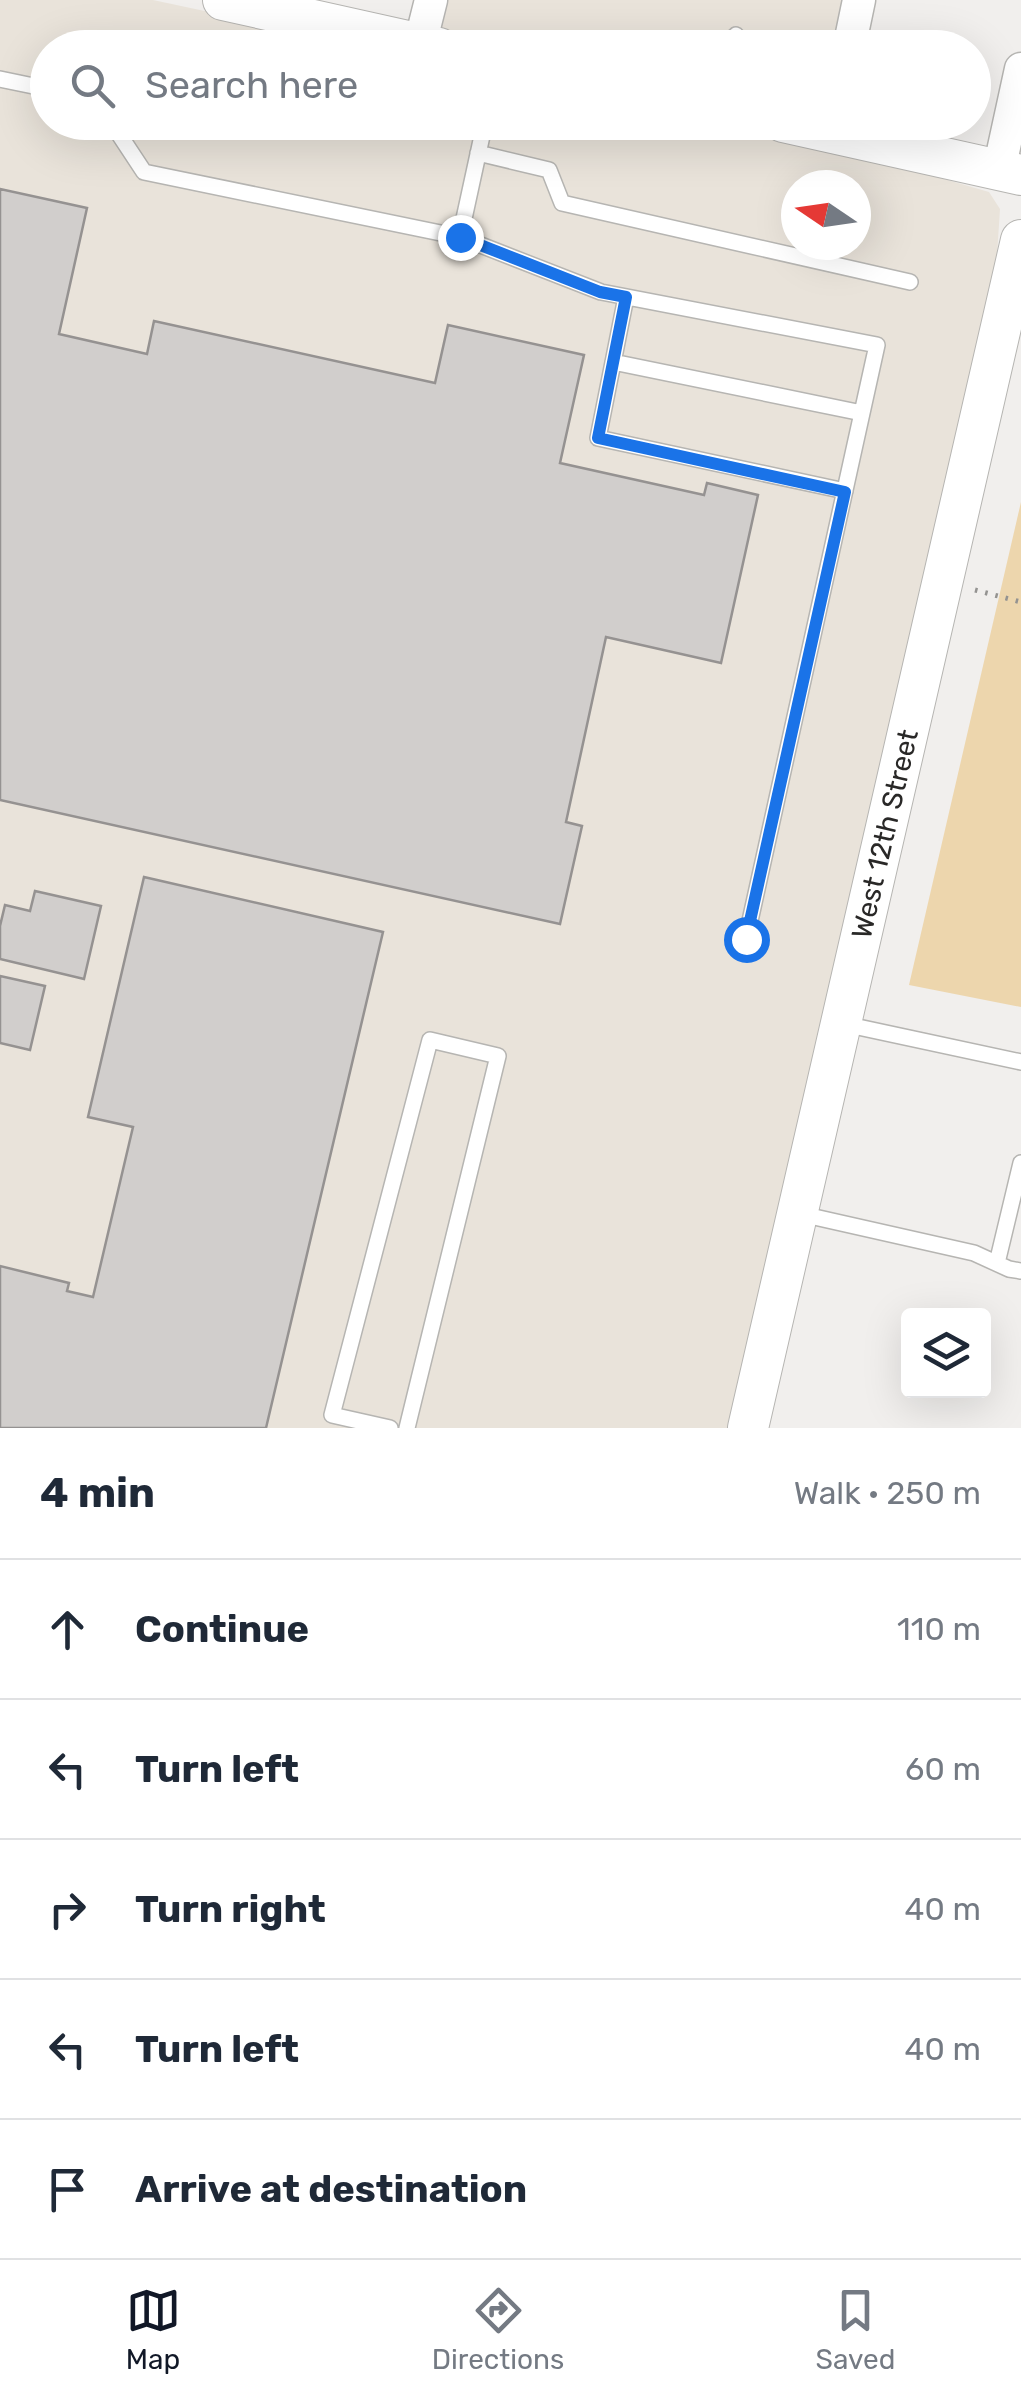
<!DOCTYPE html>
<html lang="en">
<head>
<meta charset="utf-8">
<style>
  :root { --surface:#fff; --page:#f6f6f7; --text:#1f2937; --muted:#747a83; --line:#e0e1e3; --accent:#111827 }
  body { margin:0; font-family:Rubik,sans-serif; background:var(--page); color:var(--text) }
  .controls { position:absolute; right:30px; bottom:30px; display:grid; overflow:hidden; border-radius:10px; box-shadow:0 10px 40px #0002 }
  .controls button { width:90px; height:90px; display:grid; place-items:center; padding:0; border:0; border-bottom:2px solid var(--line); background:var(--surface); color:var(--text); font:50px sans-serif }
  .compass { position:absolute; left:781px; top:170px; width:90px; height:90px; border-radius:50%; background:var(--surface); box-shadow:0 10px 40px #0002; rotate:283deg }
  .stop { position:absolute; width:30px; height:30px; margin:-22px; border:8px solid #1a73e8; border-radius:50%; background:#fff }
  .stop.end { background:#1a73e8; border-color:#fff; box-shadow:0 2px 10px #0008 }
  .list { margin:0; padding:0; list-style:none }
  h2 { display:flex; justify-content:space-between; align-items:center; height:130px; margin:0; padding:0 40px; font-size:42px }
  h2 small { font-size:32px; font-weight:400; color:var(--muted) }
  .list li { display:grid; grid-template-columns:65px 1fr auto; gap:30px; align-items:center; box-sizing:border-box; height:140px; padding:0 40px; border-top:2px solid var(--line) }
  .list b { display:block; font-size:38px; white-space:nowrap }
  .list em { font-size:32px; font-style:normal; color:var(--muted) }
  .icon { flex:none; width:55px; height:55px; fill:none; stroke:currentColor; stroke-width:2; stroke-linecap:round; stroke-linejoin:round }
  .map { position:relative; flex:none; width:1021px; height:1428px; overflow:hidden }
  .search { position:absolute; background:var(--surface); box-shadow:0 10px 40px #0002; left:30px; right:30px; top:30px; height:110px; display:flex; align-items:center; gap:25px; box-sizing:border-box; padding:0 35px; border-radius:55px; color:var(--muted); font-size:38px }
  .sheet { height:830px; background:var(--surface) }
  nav { display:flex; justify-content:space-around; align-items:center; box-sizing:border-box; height:140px; border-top:2px solid var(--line); background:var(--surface); font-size:28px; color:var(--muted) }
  nav a { display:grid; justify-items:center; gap:5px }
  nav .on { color:var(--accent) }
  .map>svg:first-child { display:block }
</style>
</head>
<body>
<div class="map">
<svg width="1021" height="1428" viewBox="0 0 1021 1428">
  <rect width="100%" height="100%" fill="#f1efed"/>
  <path fill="#e9e3da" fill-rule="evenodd" d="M0,0H153L372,47L48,48V122L718,123L837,148L989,192L1000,209L995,286L733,1428H0ZM796,185H856V245H796Z
    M447,0H842L833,47L515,48L441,30Z"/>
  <path fill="#edd6ad" d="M1021,502V1007L909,985Z"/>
  <path fill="#d1cecc" stroke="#959291" stroke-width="2.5" d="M0,189L87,208L59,334L147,354L154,321L435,383L448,325L584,355L560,463L704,495L707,483L758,495L721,663L606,637L566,822L582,826L560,924L0,800Z
    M144,877L383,932L266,1428H0V1266L69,1283L67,1291L93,1297L133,1127L88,1117Z
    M35,891L101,906L84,979L0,959V926L5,905L30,911Z
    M0,976L45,986L30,1050L0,1043Z"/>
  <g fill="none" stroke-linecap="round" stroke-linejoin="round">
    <defs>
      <path id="service" d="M733,48L736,35
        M0,79L48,89
        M111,122L144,172L460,237L485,122
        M478,153L549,170L562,203L910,282
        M460,237L601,292L877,345L746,939
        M626,297L598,438L845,491
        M613,362L862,413
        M844,1024L1021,1062
        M801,1214L974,1253L1009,1269L1021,1271
        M997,1263L1021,1163
        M390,1428L332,1415L430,1040L498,1056L407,1428"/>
      <path id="minor" d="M420,44L431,0
        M849,48L859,0
        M999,170L1021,69"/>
      <path id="tertiary" d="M223,0L439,48
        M783,122L1021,175
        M748,1428L1021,240"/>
    </defs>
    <use href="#service" stroke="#b6b5b2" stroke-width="18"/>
    <use href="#minor" stroke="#b6b5b2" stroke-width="35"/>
    <use href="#tertiary" stroke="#b6b5b2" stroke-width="42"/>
    <path stroke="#949391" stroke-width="5" stroke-dasharray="2.5 8" stroke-linecap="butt" d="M975,590L1021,602"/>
    <use href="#service" stroke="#fff" stroke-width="15"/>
    <use href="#minor" stroke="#fff" stroke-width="32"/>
    <use href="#tertiary" stroke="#fff" stroke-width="40"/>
  </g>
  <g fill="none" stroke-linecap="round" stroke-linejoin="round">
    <path stroke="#1a73e8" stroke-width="12" d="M460,237L600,292L626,297L598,438L845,492L746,939"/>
  </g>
  <g text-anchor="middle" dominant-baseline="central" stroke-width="10" stroke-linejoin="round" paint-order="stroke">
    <g font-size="28" fill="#292827" stroke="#fff">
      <text transform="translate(885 834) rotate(-77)">West 12th Street</text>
    </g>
  </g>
</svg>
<div class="controls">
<button><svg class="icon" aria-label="layers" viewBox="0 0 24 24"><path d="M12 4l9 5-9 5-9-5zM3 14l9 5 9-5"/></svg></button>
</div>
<svg class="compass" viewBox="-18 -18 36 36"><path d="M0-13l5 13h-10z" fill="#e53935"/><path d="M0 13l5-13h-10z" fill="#747a83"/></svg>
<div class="stop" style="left:746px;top:939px"></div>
<div class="stop end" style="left:460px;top:237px"></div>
<div class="search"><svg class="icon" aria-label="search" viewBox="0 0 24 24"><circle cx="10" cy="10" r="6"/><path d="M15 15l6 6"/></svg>Search here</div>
</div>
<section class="sheet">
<h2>4 min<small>Walk · 250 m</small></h2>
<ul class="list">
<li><svg class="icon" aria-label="ahead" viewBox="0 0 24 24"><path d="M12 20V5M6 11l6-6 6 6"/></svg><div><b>Continue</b></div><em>110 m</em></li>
<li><svg class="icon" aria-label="left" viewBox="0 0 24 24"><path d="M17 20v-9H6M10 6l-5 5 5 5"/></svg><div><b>Turn left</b></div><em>60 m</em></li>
<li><svg class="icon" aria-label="right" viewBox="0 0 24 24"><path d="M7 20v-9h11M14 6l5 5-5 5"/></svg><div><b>Turn right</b></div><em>40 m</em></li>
<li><svg class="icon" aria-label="left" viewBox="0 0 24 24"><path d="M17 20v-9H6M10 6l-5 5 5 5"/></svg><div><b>Turn left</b></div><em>40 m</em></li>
<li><svg class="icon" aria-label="arrive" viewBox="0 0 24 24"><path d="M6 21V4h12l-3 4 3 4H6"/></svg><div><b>Arrive at destination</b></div></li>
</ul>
</section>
<nav>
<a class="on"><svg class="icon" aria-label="map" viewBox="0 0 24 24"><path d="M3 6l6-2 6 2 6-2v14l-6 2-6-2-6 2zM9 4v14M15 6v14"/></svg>Map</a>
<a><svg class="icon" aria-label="directions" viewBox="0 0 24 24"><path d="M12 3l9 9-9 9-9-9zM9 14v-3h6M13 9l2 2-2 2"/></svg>Directions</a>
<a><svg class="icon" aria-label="saved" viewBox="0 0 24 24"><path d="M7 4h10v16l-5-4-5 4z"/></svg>Saved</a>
</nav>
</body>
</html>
